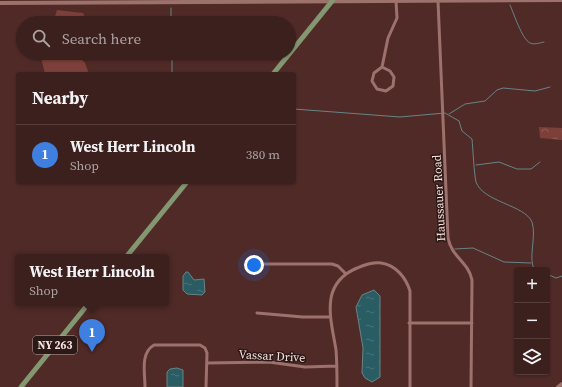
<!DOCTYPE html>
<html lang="en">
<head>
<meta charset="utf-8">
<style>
  :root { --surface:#3c201d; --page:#432826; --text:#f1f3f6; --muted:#aca3a4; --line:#553e3b; --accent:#52cbd8 }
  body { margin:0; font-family:"Source Serif 4",serif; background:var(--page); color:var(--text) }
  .controls { position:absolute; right:12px; bottom:12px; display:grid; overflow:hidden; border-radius:4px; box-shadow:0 1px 3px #0004 }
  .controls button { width:36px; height:36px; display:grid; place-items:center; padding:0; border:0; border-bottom:1px solid var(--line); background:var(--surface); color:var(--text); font:20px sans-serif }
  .you { position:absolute; left:254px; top:265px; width:14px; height:14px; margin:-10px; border:3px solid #fff; border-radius:50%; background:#1a73e8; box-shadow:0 0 0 6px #1a73e833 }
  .badge { display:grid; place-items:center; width:26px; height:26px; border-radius:50%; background:var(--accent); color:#fff; font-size:13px; font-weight:700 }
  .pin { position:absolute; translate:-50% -33px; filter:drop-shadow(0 1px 2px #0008) }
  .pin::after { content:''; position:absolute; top:21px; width:14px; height:12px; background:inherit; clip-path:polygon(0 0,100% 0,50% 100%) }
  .popup { position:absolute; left:15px; top:254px; width:154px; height:52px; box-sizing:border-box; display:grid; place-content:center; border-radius:4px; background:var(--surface); filter:drop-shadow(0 1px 3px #0005); font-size:13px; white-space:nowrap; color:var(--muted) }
  .popup b { font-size:15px; color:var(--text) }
  .popup::after { content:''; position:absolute; left:50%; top:100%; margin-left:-8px; border:8px solid transparent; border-top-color:var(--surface) }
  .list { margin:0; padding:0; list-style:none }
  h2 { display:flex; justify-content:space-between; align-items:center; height:52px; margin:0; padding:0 16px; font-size:17px }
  h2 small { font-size:13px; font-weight:400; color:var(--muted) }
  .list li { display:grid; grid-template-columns:26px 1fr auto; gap:12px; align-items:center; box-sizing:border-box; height:60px; padding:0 16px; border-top:1px solid var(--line) }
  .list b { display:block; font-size:15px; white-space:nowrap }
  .list p { margin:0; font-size:13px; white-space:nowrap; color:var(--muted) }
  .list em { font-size:13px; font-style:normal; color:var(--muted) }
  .icon { flex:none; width:22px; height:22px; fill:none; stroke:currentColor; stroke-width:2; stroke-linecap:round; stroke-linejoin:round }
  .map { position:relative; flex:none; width:562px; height:387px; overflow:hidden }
  .search { position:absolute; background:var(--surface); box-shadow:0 1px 3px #0004; left:16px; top:16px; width:280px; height:44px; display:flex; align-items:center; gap:10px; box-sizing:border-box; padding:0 14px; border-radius:22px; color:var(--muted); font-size:15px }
  .panel { position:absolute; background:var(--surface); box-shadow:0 1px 3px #0004; left:16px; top:72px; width:280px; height:112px; border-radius:4px }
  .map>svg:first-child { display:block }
</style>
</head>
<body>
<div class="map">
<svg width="562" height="387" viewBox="0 0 562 387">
  <defs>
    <pattern id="forest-crowns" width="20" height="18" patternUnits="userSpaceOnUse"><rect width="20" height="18" fill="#7d3f3a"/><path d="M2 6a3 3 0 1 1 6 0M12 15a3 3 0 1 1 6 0" fill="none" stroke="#905a56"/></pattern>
    <pattern id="water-ripples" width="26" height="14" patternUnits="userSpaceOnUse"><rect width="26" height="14" fill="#295d63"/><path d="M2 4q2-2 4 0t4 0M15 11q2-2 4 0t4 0" fill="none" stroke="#497479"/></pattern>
  </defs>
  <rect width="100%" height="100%" fill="#502a27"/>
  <path fill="url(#forest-crowns)" d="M539,127L562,128V140L540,138Z"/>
  <path fill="#7d3f3a" d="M57,10L83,13L85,17V23H53Z
    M40,53H76L85,63L89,74H45Z"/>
  <path fill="url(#water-ripples)" stroke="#678487" d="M186,272H188L194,280L204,279L205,292L202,295L187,294L183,290V276Z
    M374,290L380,296V377L372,382L365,378L362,373L363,348L356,307L362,295Z
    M177,368L183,370V387H167V372L170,369Z"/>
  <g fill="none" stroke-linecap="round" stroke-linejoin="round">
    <path stroke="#678487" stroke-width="1" d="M510,5C514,14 522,39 530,43C534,45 539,43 544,42
      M171,8V23
      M172,53V74
      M294,109L400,117L445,113L459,121L462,131L472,139C473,150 474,173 476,182C483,202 525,205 532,222C537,236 527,261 535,270
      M449,114L465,104L485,101L497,90L503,88L535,91L550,87
      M476,165L499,162L517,169H531L540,162
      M455,249L473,248L504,262L531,263
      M547,274L556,278L562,276"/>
    <path stroke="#9d716c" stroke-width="3" d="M438,1L448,238C452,258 468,261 472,280L471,387
      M382,67L390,71L394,77L393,86L386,91L377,89L372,81L374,73L382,67L388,38L397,18L396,1
      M256,264H332L338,266L346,274
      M257,313L303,317H329
      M409,323H472
      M207,363L269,362L305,367L337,366
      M145,387C145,373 140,353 154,345H200L205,348L207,353L206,387
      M337,387C337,375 337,362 336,350C331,319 319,284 357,268C365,265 372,262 381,263C396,265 406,278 410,291V387"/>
    <path stroke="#9d716c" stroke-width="4" d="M0,3L562,0
      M558,387L562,384"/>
    <path stroke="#839771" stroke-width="5" d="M273,74L333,0
      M126,257L187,182
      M21,387L89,303"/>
  </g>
  <g text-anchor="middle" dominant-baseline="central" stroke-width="3" stroke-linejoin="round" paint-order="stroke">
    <rect fill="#2a1917" stroke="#bba4a1" stroke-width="1" x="33" y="336" width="44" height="18" rx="3"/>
    <g font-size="11" font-weight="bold" fill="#f9dfdc">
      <text x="55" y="345">NY 263</text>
    </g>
    <g font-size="12" fill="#f9dfdc" stroke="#2a1917">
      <text transform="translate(439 198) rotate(-93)">Haussauer Road</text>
      <text transform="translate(272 356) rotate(3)">Vassar Drive</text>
    </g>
  </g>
</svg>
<div class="controls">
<button>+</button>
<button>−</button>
<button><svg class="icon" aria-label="layers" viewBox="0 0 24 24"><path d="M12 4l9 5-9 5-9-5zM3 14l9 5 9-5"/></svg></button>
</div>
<div class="you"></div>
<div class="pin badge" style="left:92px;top:352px;background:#3f7fe0">1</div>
<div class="popup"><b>West Herr Lincoln</b>Shop</div>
<div class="search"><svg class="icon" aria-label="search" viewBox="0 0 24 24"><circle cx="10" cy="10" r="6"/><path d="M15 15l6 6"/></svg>Search here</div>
<section class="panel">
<h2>Nearby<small></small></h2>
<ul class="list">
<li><span class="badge" style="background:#3f7fe0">1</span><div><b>West Herr Lincoln</b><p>Shop</p></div><em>380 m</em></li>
</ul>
</section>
</div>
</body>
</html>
